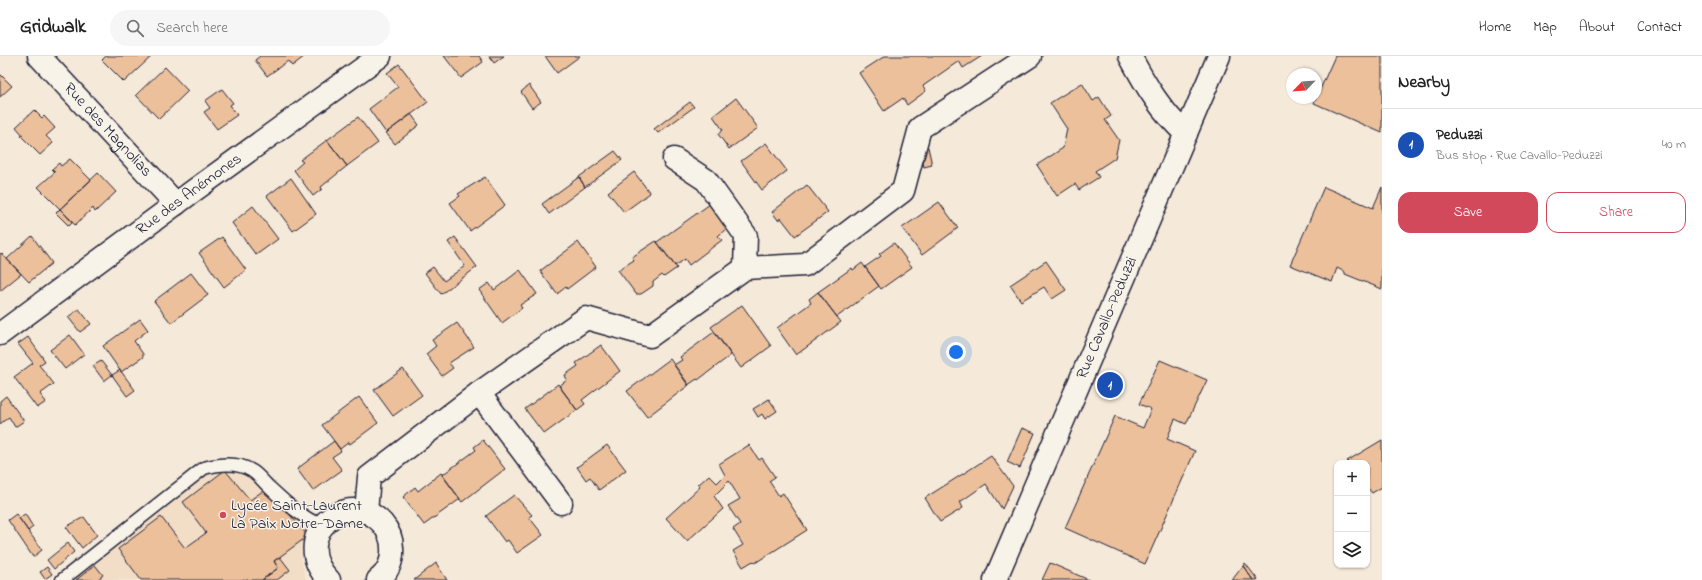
<!DOCTYPE html>
<html lang="en">
<head>
<meta charset="utf-8">
<style>
  :root { --surface:#fff; --page:#f6f6f6; --text:#222; --muted:#767676; --line:#e0e0e0; --accent:#d1495b }
  body { margin:0; font-family:"Indie Flower",sans-serif; background:var(--page); color:var(--text) }
  .controls { position:absolute; right:12px; bottom:12px; display:grid; overflow:hidden; border-radius:8px; box-shadow:0 1px 3px #0004 }
  .controls button { width:36px; height:36px; display:grid; place-items:center; padding:0; border:0; border-bottom:1px solid var(--line); background:var(--surface); color:var(--text); font:20px sans-serif }
  .compass { position:absolute; left:1286px; top:12px; width:36px; height:36px; border-radius:50%; background:var(--surface); box-shadow:0 1px 3px #0004; rotate:245deg }
  .you { position:absolute; left:956px; top:296px; width:14px; height:14px; margin:-10px; border:3px solid #fff; border-radius:50%; background:#1a73e8; box-shadow:0 0 0 6px #1a73e833 }
  .badge { display:grid; place-items:center; width:26px; height:26px; border-radius:50%; background:var(--accent); color:#fff; font-size:13px; font-weight:700 }
  .pin { position:absolute; translate:-50% -50%; border:2px solid #fff; box-shadow:0 1px 4px #0006 }
  .list { margin:0; padding:0; list-style:none }
  h2 { display:flex; justify-content:space-between; align-items:center; height:52px; margin:0; padding:0 16px; font-size:17px }
  h2 small { font-size:13px; font-weight:400; color:var(--muted) }
  .list li { display:grid; grid-template-columns:26px 1fr auto; gap:12px; align-items:center; box-sizing:border-box; height:72px; padding:0 16px; border-top:1px solid var(--line) }
  .list b { display:block; font-size:15px; white-space:nowrap }
  .list p { margin:0; font-size:13px; white-space:nowrap; color:var(--muted) }
  .list em { font-size:13px; font-style:normal; color:var(--muted) }
  .actions { display:flex; gap:8px; padding:12px 16px }
  .actions a { flex:1; padding:9px 0; border:1px solid var(--accent); border-radius:12px; text-align:center; font-size:14px; color:var(--accent) }
  .actions .main { background:var(--accent); color:#fff }
  .icon { flex:none; width:22px; height:22px; fill:none; stroke:currentColor; stroke-width:2; stroke-linecap:round; stroke-linejoin:round }
  .map { position:relative; flex:none; width:1382px; height:524px; overflow:hidden }
  header { display:flex; align-items:center; gap:24px; box-sizing:border-box; height:56px; padding:0 20px; background:var(--surface); border-bottom:1px solid var(--line) }
  header strong { font-size:19px }
  nav { display:flex; gap:22px; margin-inline-start:auto; font-size:14px }
  .search { width:280px; height:36px; background:var(--page); display:flex; align-items:center; gap:10px; box-sizing:border-box; padding:0 14px; border-radius:22px; color:var(--muted); font-size:15px }
  main { display:flex }
  aside { flex:1; background:var(--surface) }
  .map>svg:first-child { display:block }
</style>
</head>
<body>
<header>
<strong>Gridwalk</strong>
<div class="search"><svg class="icon" aria-label="search" viewBox="0 0 24 24"><circle cx="10" cy="10" r="6"/><path d="M15 15l6 6"/></svg>Search here</div>
<nav><a>Home</a><a>Map</a><a>About</a><a>Contact</a></nav>
</header>
<main>
<div class="map">
<svg width="1382" height="524" viewBox="0 0 1382 524">
  <rect width="100%" height="100%" fill="#f5e9d9"/>
  <filter id="ink" filterUnits="userSpaceOnUse"><feTurbulence type="fractalNoise" baseFrequency=".025" numOctaves="2"/><feDisplacementMap in="SourceGraphic" scale="8" xChannelSelector="R" yChannelSelector="G"/><feConvolveMatrix kernelMatrix="1 2 1 2 8 2 1 2 1" color-interpolation-filters="sRGB"/></filter>
  <g filter="url(#ink)">
    <path fill="#f2ddc6" d="M229,402L256,410L294,452L321,465L301,502L306,524H58L203,407Z"/>
    <path fill="#ecc09b" stroke="#22223b" d="M106,0H152L124,26L102,4Z
      M260,0H305L292,10L288,5L267,20L255,4Z
      M444,0H479L483,6L461,22Z
      M489,0H504L494,7Z
      M545,0H580L557,17Z
      M885,0H982L963,12L959,5L923,30L926,35L907,49L903,42L884,55L859,17Z
      M1335,0H1382V77L1314,47Z
      M399,8L428,46L386,77L369,53L398,31L387,17Z
      M165,11L188,35L159,63L136,39Z
      M0,18L12,30L0,41Z
      M1082,27L1093,45L1099,41L1111,60L1105,64L1119,84L1115,102L1095,115L1099,121L1079,134L1075,128L1057,140L1037,109L1063,92L1067,73L1050,47Z
      M529,29L541,46L532,52L521,36Z
      M222,33L233,47L230,49L237,59L217,73L204,56L210,52L205,45Z
      M736,42L758,72L729,93L718,78L723,74L713,60Z
      M690,46L694,51L658,77L654,73Z
      M34,54L42,62L44,60L55,72L46,80L53,87L40,99L21,80L23,79L16,71Z
      M411,58L419,69L395,88L386,77Z
      M358,61L378,87L347,110L327,84Z
      M327,84L347,110L321,131L322,133L313,140L294,114L303,106L300,104Z
      M766,87L787,115L762,134L741,105Z
      M928,91L932,109L924,111L920,93Z
      M615,95L622,104L585,131L579,121Z
      M70,103L91,124L60,153L38,131L55,116L52,113L59,107L61,110Z
      M634,116L650,137L624,156L608,136Z
      M98,117L116,136L95,156L93,152L75,169L60,153Z
      M485,121L505,149L470,175L450,147L460,140L458,138Z
      M579,121L585,131L549,158L542,148Z
      M291,122L316,158L293,175L267,140Z
      M807,129L828,156L795,180L781,162L778,164L772,156Z
      M1324,131L1373,152L1382,131V233L1345,218V216L1337,212L1332,226L1290,209Z
      M939,146L958,172L922,199L902,172Z
      M710,148L727,172L718,180L722,184L689,209L685,203L675,210L657,186Z
      M253,150L278,183L256,199L232,167Z
      M60,153L73,166L69,170L56,157Z
      M32,180L52,207L29,226L7,203Z
      M222,181L246,214L224,231L199,197Z
      M455,181L477,211L441,238L425,217L433,211L444,225L465,210L448,186Z
      M656,185L677,212L664,221L662,219L653,226V230L641,238H636L618,214L634,204L632,201Z
      M578,186L596,211L567,233L566,231L557,238L540,215Z
      M894,187L912,211L881,233L865,211L881,200L879,198Z
      M1,197L21,218L0,235V198Z
      M1046,205L1066,234L1052,243L1044,231L1021,245L1010,229Z
      M862,207L879,230L837,261L818,236L852,212L853,214Z
      M520,214L537,238L520,249L522,252L502,267L479,234L489,227L494,234Z
      M191,217L208,239L171,267L154,245Z
      M818,236L841,266L796,299L777,272L811,247L809,243Z
      M742,249L771,290L741,312L711,271Z
      M79,253L91,268L80,276L68,261Z
      M140,263L148,274L134,285L143,298V301L121,316L103,290Z
      M457,267L474,291L449,307L453,312L442,320L426,298L436,290L432,284Z
      M714,276L731,299L698,324L697,323L688,329L674,309L682,304L680,301Z
      M70,279L84,298L65,313L50,294Z
      M28,281L45,305L39,309L54,328L40,338L46,346L37,352L14,321L33,307L18,288Z
      M601,289L620,315L582,344L585,348L577,354L559,330L567,324L565,319L578,310L576,307Z
      M670,303L689,329L647,361L627,335Z
      M1160,304L1207,324L1186,368L1175,363L1167,383L1195,395L1145,508L1065,472L1115,360L1143,372L1151,353L1139,348Z
      M101,305L112,319L104,325L93,310Z
      M403,313L422,339L393,360L374,334Z
      M120,314L135,334L127,340L112,319Z
      M558,328L577,354L544,378L525,353Z
      M6,340L24,365L15,371L9,361L0,368V345Z
      M359,341L378,367L350,388L349,386L340,393L322,369Z
      M769,343L777,355L765,363L762,358L758,361L753,353Z
      M1022,372L1035,377L1020,412L1007,406Z
      M483,384L505,413L462,446L442,419L476,394L474,391Z
      M1382,384V431L1372,437L1367,431V407H1349L1347,405Z
      M334,385L341,395L332,401L342,414L313,435L297,413Z
      M607,389L626,414L599,434L590,421L586,424L577,411Z
      M749,389L759,404L762,402L775,421L769,425L779,440L783,437L807,474L755,507L753,505L743,511L733,495L743,489L733,473L740,468L728,450L740,443L729,425L714,440L723,453L687,485L666,462L700,431L698,429L709,419L717,427L725,419L719,408Z
      M991,400L1013,430L1002,453L986,428L960,446L963,452L940,466L925,442Z
      M225,414L250,444L267,432L308,480L274,505L278,512L262,524H141L118,493L161,461L185,492L206,477L183,446Z
      M441,417L460,443L424,469L403,441L415,431L418,435Z
      M514,439L532,459L529,461L543,479L517,497L508,484L505,486L486,460Z
      M16,458L42,494L33,501L8,464Z
      M25,458L33,471L28,475L19,462Z
      M84,461L97,479L82,492L66,471Z
      M68,487L74,496L54,513L47,504Z
      M280,501L290,514L277,524H262L278,512L274,505Z
      M436,507L447,524H414Z
      M1050,507L1089,524H1042Z
      M1245,507L1258,524H1253L1243,510Z
      M95,509L103,519L97,524H76Z
      M1243,510L1253,524H1232Z
      M47,511L52,518L45,523L40,516Z"/>
    <g fill="none" stroke-linecap="round" stroke-linejoin="round">
      <defs>
        <path id="lane" d="M62,524L204,412C219,408 238,406 252,415C259,419 264,427 270,432C286,447 301,461 322,470"/>
        <g id="street">
          <path id="s1" d="M39,0L176,148"/>
          <path d="M1130,0C1146,30 1161,55 1186,78"/>
          <path d="M674,103L706,124L746,180L745,212"/>
          <path id="s2" d="M0,278L196,133L380,0"/>
          <path d="M479,337L561,447"/>
          <path d="M366,456L369,421L479,337L586,262L650,280L745,212L805,209L903,135L920,72L1030,0"/>
          <path d="M329,524C287,482 347,429 382,467C388,474 392,482 392,492C393,504 388,517 378,524"/>
          <path id="s3" d="M995,524L1219,0"/>
        </g>
      </defs>
      <use href="#lane" stroke="#22223b" stroke-width="15"/>
      <use href="#street" stroke="#22223b" stroke-width="25"/>
      <use href="#lane" stroke="#f7f3e8" stroke-width="12"/>
      <use href="#street" stroke="#f7f3e8" stroke-width="22"/>
    </g>
  </g>
  <circle fill="#d1495b" stroke="#f7f3e8" stroke-width="1.5" cx="223" cy="459" r="4"/>
  <g text-anchor="middle" dominant-baseline="central" stroke-width="3" stroke-linejoin="round" paint-order="stroke">
    <g font-size="16" fill="#22223b" stroke="#f7f3e8">
      <text stroke="none"><textPath href="#s1" startOffset="101">Rue des Magnolias</textPath></text>
      <text stroke="none"><textPath href="#s2" startOffset="235">Rue des Anémones</textPath></text>
      <text stroke="none"><textPath href="#s3" startOffset="285">Rue Cavallo-Peduzzi</textPath></text>
    </g>
    <g font-size="16" fill="#22223b" stroke="#f7f3e8" text-anchor="start">
      <text x="231" y="450">Lycée Saint-Laurent<tspan x="231" dy="18">La Paix Notre-Dame</tspan></text>
    </g>
  </g>
</svg>
<div class="controls">
<button>+</button>
<button>−</button>
<button><svg class="icon" aria-label="layers" viewBox="0 0 24 24"><path d="M12 4l9 5-9 5-9-5zM3 14l9 5 9-5"/></svg></button>
</div>
<svg class="compass" viewBox="-18 -18 36 36"><path d="M0-13l5 13h-10z" fill="#e53935"/><path d="M0 13l5-13h-10z" fill="#767676"/></svg>
<div class="you"></div>
<div class="pin badge" style="left:1110px;top:329px;background:#1a4fb4">1</div>
</div>
<aside>
<h2>Nearby<small></small></h2>
<ul class="list">
<li><span class="badge" style="background:#1a4fb4">1</span><div><b>Peduzzi</b><p>Bus stop · Rue Cavallo-Peduzzi</p></div><em>40 m</em></li>
</ul>
<div class="actions"><a class="main">Save</a><a>Share</a></div>
</aside>
</main>
</body>
</html>
